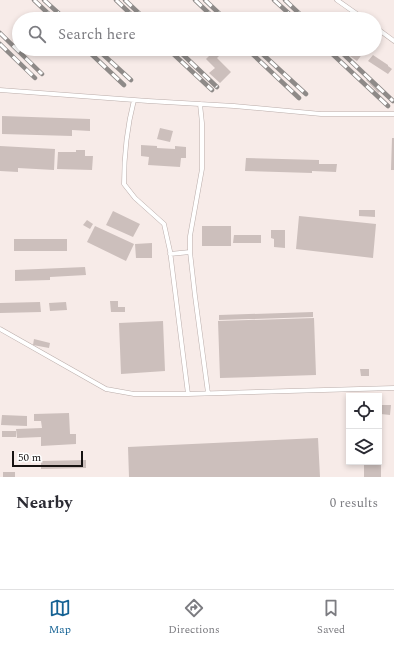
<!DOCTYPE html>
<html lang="en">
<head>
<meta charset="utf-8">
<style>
  :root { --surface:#fff; --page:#f7f7f7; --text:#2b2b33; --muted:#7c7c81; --line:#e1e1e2; --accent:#156294 }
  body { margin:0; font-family:Spectral,serif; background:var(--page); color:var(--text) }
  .controls { position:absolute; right:12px; bottom:12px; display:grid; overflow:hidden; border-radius:0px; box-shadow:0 2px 6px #0003 }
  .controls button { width:36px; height:36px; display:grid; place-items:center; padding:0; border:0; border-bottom:1px solid var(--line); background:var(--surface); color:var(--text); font:20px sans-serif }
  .scale { position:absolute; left:12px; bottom:10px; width:71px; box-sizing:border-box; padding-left:4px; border:2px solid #171312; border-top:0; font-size:11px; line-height:14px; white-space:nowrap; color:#171312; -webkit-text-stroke:3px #fff; paint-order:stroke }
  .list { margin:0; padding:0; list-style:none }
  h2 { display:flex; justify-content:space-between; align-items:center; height:52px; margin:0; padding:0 16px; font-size:17px }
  h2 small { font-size:13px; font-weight:400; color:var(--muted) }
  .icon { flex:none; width:22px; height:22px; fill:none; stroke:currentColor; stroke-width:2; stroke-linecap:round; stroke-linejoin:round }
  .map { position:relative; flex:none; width:394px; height:477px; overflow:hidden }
  .search { position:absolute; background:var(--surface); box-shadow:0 2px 6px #0003; left:12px; right:12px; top:12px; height:44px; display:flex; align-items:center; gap:10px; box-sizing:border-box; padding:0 14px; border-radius:22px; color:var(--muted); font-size:15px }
  .sheet { height:112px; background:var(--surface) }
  nav { display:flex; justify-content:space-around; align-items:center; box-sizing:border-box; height:56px; border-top:1px solid var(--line); background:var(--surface); font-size:11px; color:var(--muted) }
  nav a { display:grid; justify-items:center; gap:2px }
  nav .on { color:var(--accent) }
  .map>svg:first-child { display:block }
</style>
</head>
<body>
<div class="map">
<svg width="394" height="477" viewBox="0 0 394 477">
  <rect width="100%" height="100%" fill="#fef9f7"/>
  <path fill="#f7ebe8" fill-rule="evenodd" d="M0,0H394V477H0ZM19,19H375V49H19ZM349,396H379V462H349Z"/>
  <path fill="#ccbfbc" d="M351,49H366L357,61L347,54Z
    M214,51L219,56L217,58L231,72L220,83L209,73L215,68L206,59Z
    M373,55L388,65V66L392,69L388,74L368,61Z
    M369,78L381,91L378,93L366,80Z
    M2,116L90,119V131L72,130V136L2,134Z
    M160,128L173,131L170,142L157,139Z
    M392,138H394V170H391Z
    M141,145L157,146V148L175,149V146L186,147V158H181L180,167L148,165L149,157L141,156Z
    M0,146L55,149L54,170L18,168V172L0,171Z
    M76,150H85V156H93L92,170L57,169L58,152H76Z
    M246,158L319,160V164H337L336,172L312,171V173L245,171Z
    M359,210H375V217L359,216Z
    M113,211L140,224L133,237L106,225Z
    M299,216L376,224L373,258L296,249Z
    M87,220L93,224L90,229L83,225Z
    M95,226L134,244L126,261L87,242Z
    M202,226H231V246H202Z
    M271,230H285V248L274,247V239L271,238Z
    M234,235H261V243H233Z
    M14,239H67V251H14Z
    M152,243V258H136L135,244Z
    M85,267L86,275L50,277V280L15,281V270Z
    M110,301H118V307H125V312H111Z
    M40,302L41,312L0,313V303Z
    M66,302L67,310L50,311L49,303Z
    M313,312V317L219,320V315Z
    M314,318L316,375L220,378L218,321Z
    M163,321L165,371L121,374L119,323Z
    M34,339L50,343L49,348L33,345Z
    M360,369H369V376H361Z
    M381,405H391L390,415L381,414Z
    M69,413L70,434H76V444L41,446V437L17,438L16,429L42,428L41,421H34V414Z
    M346,414H349V427H347Z
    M2,415L27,416V426L1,425Z
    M2,431H16V437H2Z
    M318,438L320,477H129L128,447Z
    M86,460V468L41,469V461Z
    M364,464H381V477H364Z
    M3,472H15V477H3Z"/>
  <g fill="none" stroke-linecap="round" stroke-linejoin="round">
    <defs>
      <path id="service" d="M337,0L364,19
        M375,27L394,41
        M0,90L148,101L234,106L321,114H394
        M134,100C127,127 124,157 124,184L135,198L164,224L170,251L188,394
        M200,104L202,123V169L190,236V252L195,296L208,393
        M170,254L190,252
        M0,329L106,389L134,394H188L394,388"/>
    </defs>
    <use href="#service" stroke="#baadaa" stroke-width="5"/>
    <use href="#service" stroke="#fff" stroke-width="4"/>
    <defs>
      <path id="rail" d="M34,0L54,19
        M44,0L65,19
        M116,0L136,19
        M125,0L145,19
        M195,0L215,19
        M205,0L225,19
        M274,0L295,19
        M285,0L305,19
        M0,33L42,74
        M0,44L35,78
        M86,49L124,85
        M97,49L131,80
        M168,49L212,90
        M177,49L217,87
        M247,49L299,98
        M257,49L306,94
        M327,49L388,106
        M338,49L393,101"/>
    </defs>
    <use href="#rail" stroke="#8e8a88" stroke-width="4.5"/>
    <use href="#rail" stroke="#fff" stroke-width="3" stroke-dasharray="9" stroke-linecap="butt"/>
  </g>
</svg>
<div class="controls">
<button><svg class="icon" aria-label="locate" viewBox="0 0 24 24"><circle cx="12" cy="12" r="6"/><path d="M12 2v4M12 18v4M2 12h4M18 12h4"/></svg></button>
<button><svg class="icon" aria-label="layers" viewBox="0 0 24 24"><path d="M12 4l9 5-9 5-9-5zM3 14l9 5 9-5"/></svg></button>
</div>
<div class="scale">50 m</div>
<div class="search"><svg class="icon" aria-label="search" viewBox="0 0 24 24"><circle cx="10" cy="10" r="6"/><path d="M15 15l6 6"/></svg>Search here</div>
</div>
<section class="sheet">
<h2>Nearby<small>0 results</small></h2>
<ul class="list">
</ul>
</section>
<nav>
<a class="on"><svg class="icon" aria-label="map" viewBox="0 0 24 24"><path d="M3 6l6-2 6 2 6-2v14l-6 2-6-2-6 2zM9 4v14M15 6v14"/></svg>Map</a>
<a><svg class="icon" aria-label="directions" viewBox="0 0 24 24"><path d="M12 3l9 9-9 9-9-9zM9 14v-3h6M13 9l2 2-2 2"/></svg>Directions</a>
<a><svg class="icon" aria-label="saved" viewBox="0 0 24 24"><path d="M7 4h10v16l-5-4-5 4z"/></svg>Saved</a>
</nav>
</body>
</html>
